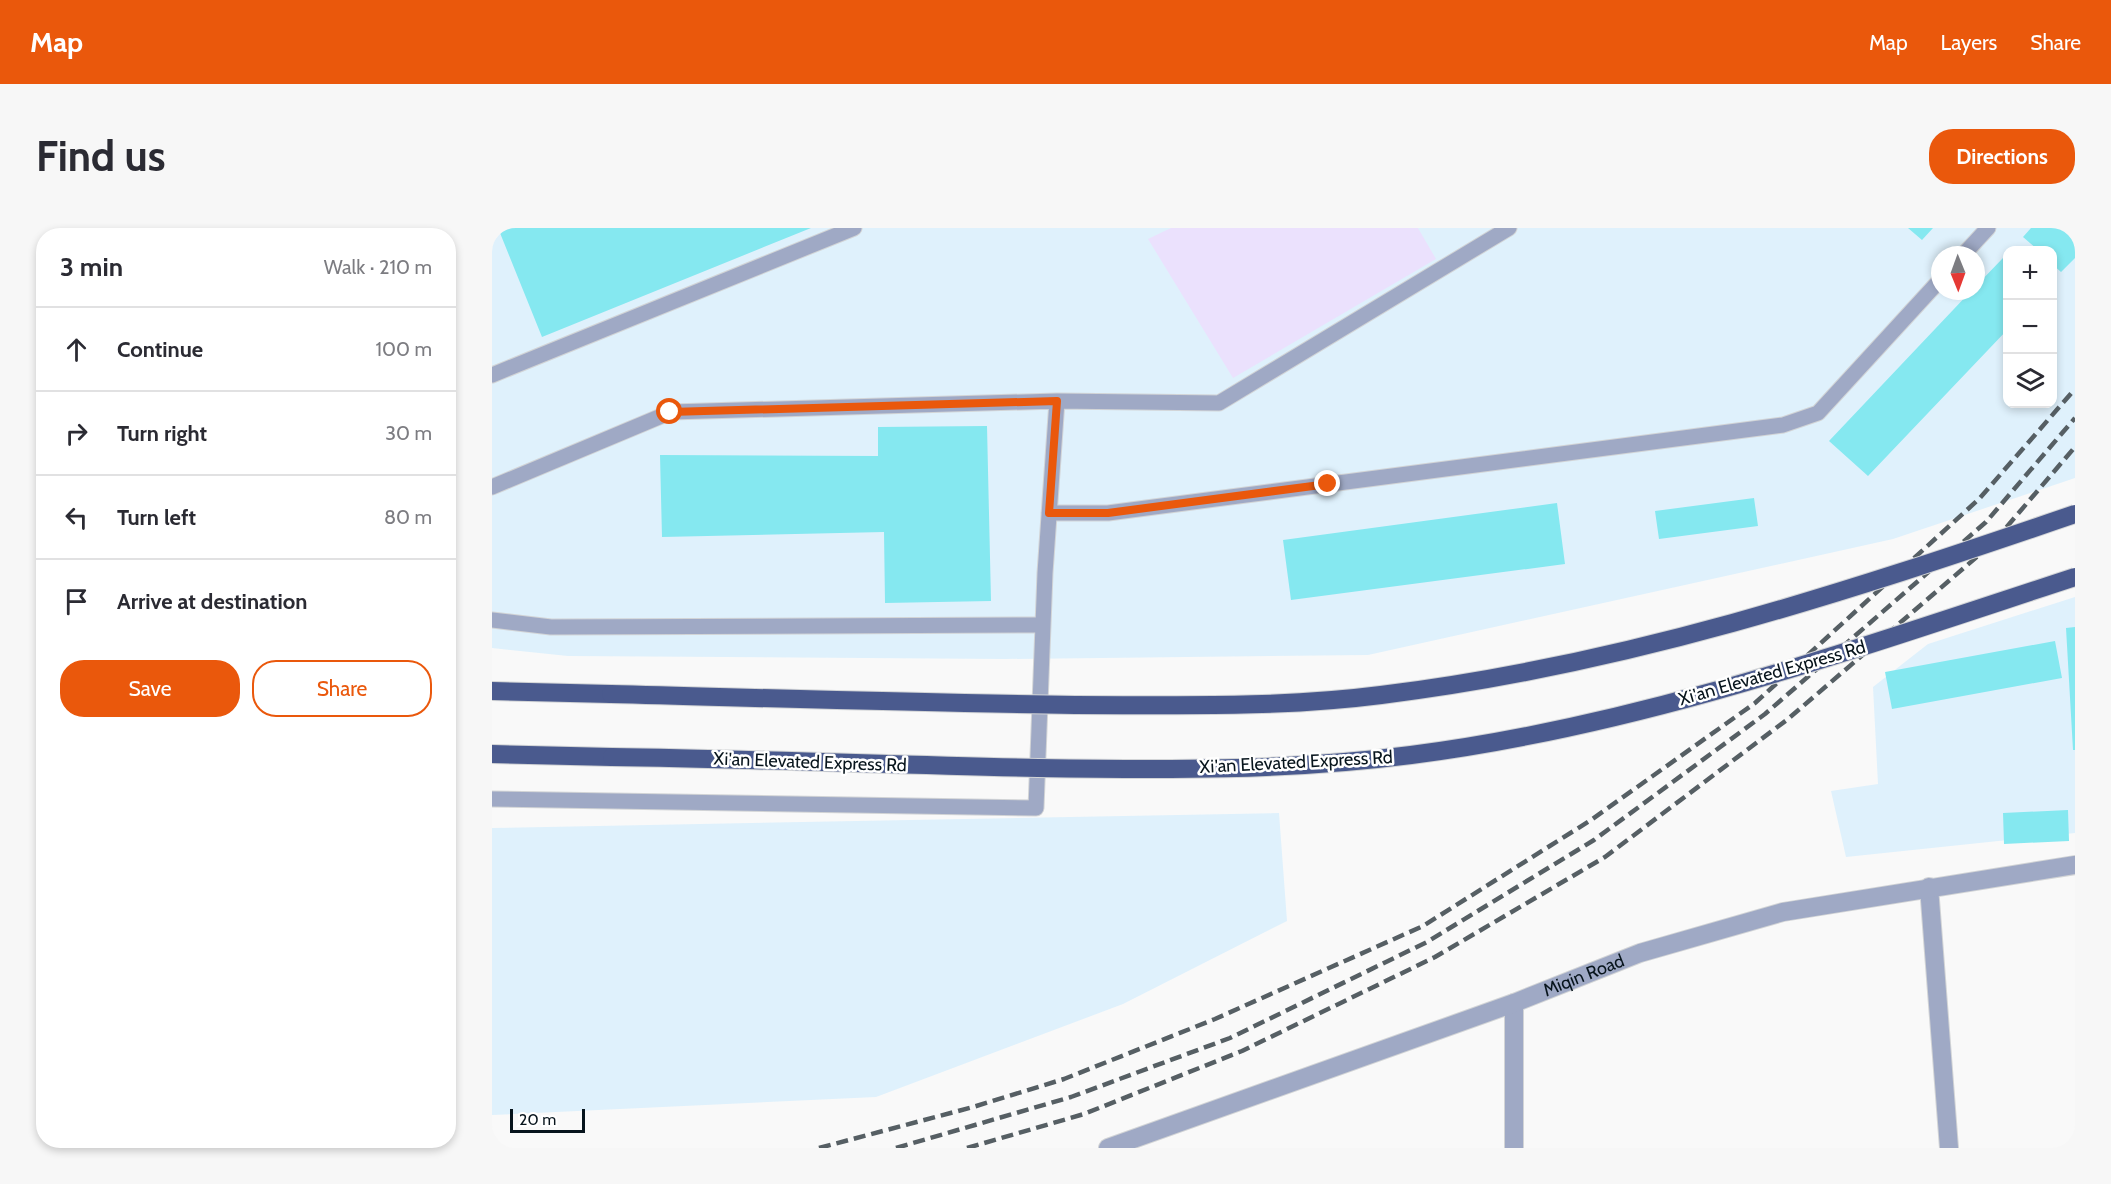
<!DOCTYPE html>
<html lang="en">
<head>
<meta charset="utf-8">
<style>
  :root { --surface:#fff; --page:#f7f7f7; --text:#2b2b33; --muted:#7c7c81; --line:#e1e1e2; --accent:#ea580c }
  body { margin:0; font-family:Cabin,sans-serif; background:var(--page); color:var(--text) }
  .controls { position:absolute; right:18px; top:18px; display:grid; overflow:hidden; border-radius:12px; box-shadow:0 3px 9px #0003 }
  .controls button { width:54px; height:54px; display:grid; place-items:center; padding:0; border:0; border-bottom:2px solid var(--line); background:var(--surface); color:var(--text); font:30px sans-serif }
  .compass { position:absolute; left:1439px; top:18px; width:54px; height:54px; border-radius:50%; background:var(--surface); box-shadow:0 3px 9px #0003; rotate:179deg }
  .scale { position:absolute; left:18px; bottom:15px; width:75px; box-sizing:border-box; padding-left:6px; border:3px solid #07141c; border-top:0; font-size:16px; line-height:21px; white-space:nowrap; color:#07141c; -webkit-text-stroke:4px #fff; paint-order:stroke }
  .stop { position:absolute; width:18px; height:18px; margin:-14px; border:4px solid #ea580c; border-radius:50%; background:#fff }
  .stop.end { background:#ea580c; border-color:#fff; box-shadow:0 2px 6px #0008 }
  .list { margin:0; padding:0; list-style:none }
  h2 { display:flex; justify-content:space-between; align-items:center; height:78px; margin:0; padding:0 24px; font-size:26px }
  h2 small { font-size:20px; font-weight:400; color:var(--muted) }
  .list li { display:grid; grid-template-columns:39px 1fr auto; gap:18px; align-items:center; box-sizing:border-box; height:84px; padding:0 24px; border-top:2px solid var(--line) }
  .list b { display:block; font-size:22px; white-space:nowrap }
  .list em { font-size:20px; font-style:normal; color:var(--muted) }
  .actions { display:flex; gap:12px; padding:18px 24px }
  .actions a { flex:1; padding:14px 0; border:2px solid var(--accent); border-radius:24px; text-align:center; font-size:21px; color:var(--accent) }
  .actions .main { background:var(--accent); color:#fff }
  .icon { flex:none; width:33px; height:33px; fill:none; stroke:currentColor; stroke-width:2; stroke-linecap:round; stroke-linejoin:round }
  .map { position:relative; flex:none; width:1583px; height:920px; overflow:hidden; border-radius:24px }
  header { display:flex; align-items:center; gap:36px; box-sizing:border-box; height:84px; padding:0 30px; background:var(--accent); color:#fff }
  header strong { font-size:28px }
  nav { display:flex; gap:33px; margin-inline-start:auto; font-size:21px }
  .intro { display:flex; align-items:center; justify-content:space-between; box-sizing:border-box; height:144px; padding:0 36px }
  h1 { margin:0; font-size:42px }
  .button { padding:15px 27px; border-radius:24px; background:var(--accent); color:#fff; font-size:21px; font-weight:700 }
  main { display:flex; gap:36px; padding:0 36px }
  aside { flex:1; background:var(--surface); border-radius:24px; box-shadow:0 3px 9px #0003 }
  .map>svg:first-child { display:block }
</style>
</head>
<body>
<header>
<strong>Map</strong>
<nav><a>Map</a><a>Layers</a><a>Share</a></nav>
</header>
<div class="intro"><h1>Find us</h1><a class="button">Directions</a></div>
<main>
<aside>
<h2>3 min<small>Walk · 210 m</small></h2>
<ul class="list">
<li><svg class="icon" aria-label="ahead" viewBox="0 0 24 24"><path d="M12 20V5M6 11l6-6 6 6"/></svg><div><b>Continue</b></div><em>100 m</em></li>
<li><svg class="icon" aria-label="right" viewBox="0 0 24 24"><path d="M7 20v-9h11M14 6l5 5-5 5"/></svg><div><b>Turn right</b></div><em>30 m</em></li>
<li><svg class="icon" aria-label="left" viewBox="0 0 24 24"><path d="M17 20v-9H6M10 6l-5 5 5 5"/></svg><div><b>Turn left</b></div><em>80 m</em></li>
<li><svg class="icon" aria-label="arrive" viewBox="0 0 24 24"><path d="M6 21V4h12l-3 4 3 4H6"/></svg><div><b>Arrive at destination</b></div></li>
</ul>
<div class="actions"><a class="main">Save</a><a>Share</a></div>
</aside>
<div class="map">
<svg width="1583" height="920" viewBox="0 0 1583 920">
  <rect width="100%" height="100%" fill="#f9f9f9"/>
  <path fill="#dff1fc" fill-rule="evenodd" d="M0,0H1583V250L1401,311L876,427L513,431L76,428L0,420ZM1516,22H1560V176H1516ZM1448,27H1484V63H1448Z
    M1583,369V605L1354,629L1339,563L1386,556L1381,459L1436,416Z
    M787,585L795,693L631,776L384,869L0,887V600Z"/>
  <path fill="#ebe1fd" d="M679,0H926L944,31L741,150L656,11Z"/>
  <path fill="#85e8f0" d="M6,0H319L50,109Z
    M1416,0H1441L1430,12Z
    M1539,0H1583V30L1569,44L1560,36V22H1546L1531,9Z
    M1511,30L1516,34V101L1376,248L1337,213L1479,63H1484V58Z
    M495,198L499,373L393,375L392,304L170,309L168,227L386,228V199Z
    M1262,270L1266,298L1167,311L1163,283Z
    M1065,275L1073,336L799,372L791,312Z
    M1583,399V522H1581L1574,400Z
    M1563,413L1570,450L1400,481L1393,444Z
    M1576,582L1577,613L1512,616L1511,585Z"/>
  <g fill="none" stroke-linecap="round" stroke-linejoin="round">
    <defs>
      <path id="service" d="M1471,27L1496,0
        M0,147L362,0
        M0,259L179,184L565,173
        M557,285H616L1291,197L1326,185L1448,52
        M0,392L59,399L551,397
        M0,571L544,580L553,345L565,173L727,175L1017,0"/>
      <path id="minor" d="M1437,659L1457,920
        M1022,920V775"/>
      <g id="tertiary">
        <path id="s1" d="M616,920L1022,775L1148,725L1291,684L1583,637"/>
      </g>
      <path id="trunk" d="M0,463L119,466
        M0,526L120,529"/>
    </defs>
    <use href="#service" stroke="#d2d4d6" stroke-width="17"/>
    <use href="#minor" stroke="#d2d4d6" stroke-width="20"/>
    <use href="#tertiary" stroke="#d2d4d6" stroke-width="20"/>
    <use href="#trunk" stroke="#d2d4d6" stroke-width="20"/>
    <use href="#service" stroke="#9fa9c5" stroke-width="15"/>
    <use href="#minor" stroke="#9fa9c5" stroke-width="18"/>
    <use href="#tertiary" stroke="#9fa9c5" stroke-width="18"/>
    <use href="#trunk" stroke="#4a5a8e" stroke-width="18"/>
    <path stroke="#565f64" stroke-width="4.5" stroke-dasharray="12 6" stroke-linecap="butt" d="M327,920L481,879L572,851L723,791L931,698L1099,592L1263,475L1487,271L1583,161
      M404,920L579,869L738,810L935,714L1102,612L1273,486L1494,294L1583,190
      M475,920L592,886L750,823L943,729L1113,629L1296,491L1501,315L1583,219"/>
    <defs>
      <path id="trunk-bridge" d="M119,466C274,470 428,475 583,477C684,477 788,480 889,467C1133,437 1352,365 1583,286
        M120,529C262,531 404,537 546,540C670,542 796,543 919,527C1147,498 1366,420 1583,349"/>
    </defs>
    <use href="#trunk-bridge" stroke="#d2d4d6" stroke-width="20" stroke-linecap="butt"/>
    <use href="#trunk-bridge" stroke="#4a5a8e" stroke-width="18"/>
  </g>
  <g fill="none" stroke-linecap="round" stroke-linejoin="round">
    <path stroke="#ea580c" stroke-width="8" d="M178,184L565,173L557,285H616L836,256"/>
  </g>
  <g text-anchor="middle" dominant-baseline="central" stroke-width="5" stroke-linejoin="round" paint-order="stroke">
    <g font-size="18" fill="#07141c" stroke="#fff">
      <text transform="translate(1280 445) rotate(-16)">Xi'an Elevated Express Rd</text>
      <text transform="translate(318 534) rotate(2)">Xi'an Elevated Express Rd</text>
      <text transform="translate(804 534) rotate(-3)">Xi'an Elevated Express Rd</text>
      <text stroke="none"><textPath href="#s1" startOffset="506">Miqin Road</textPath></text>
    </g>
  </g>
</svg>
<div class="controls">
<button>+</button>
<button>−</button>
<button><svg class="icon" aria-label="layers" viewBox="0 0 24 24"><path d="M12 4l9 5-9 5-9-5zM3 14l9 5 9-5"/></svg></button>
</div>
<svg class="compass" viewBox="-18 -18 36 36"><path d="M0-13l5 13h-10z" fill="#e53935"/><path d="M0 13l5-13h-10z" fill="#7c7c81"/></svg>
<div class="scale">20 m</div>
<div class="stop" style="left:178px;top:184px"></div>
<div class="stop end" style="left:836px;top:256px"></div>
</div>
</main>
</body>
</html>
